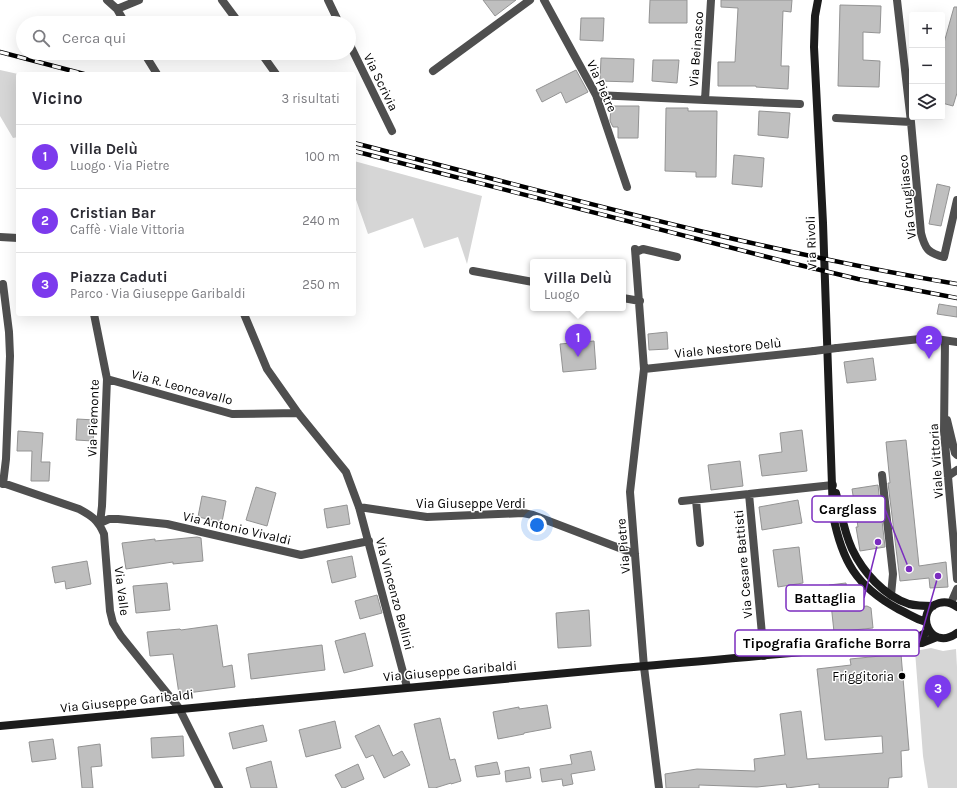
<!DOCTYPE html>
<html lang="it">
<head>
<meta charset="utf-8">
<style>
  :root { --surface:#fff; --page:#f7f7f7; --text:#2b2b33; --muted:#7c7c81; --line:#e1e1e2; --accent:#7c3aed }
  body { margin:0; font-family:Karla,sans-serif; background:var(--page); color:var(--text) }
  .controls { position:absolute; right:12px; top:12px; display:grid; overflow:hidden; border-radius:4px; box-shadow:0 4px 16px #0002 }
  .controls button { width:36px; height:36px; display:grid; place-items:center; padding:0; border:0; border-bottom:1px solid var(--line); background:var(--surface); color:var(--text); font:20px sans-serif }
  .you { position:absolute; left:537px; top:525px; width:14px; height:14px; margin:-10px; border:3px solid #fff; border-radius:50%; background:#1a73e8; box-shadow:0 0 0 6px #1a73e833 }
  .badge { display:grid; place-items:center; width:26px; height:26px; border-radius:50%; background:var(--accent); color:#fff; font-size:13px; font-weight:700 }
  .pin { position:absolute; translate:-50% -33px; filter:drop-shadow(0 1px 2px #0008) }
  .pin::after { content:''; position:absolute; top:21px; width:14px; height:12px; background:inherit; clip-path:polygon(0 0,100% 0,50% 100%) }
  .popup { position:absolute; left:530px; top:259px; width:96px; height:52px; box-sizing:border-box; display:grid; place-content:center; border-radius:4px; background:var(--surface); filter:drop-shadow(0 1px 3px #0005); font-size:13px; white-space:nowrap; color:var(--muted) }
  .popup b { font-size:15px; color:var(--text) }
  .popup::after { content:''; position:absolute; left:50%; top:100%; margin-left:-8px; border:8px solid transparent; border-top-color:var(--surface) }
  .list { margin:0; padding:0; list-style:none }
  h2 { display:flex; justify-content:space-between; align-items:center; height:52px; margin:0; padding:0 16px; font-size:17px }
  h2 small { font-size:13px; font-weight:400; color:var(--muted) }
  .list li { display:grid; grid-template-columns:26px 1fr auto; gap:12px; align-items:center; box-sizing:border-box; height:64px; padding:0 16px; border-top:1px solid var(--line) }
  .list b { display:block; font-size:15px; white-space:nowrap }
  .list p { margin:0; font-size:13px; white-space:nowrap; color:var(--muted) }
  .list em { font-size:13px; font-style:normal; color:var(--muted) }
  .icon { flex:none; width:22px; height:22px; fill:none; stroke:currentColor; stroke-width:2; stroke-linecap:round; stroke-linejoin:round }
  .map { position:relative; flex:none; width:957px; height:788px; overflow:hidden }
  .search { position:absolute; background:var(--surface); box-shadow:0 4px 16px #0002; left:16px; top:16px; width:340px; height:44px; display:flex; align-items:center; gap:10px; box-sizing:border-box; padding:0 14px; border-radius:22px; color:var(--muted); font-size:15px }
  .panel { position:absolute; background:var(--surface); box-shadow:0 4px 16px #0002; left:16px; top:72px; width:340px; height:244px; border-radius:4px }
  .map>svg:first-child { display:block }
</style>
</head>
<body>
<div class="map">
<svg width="957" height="788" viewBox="0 0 957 788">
  <rect width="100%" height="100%" fill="#fff"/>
  <path fill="#d6d6d6" d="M0,70L18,74V137L13,138L0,116Z
    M354,161L482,196L467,264L458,237L424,248L413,218L368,234L354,194Z
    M931,648L943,651L956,649L957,667V788H928L923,756L915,651Z"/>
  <path fill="#bfbfbf" stroke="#939393" d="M483,0H516L495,16Z
    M650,0H687V23H649Z
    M721,0H792L791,12L783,11L781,66H789L788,89L756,87V86H718V62H735L738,8L721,7Z
    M840,5L881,6L880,33L863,32V60L880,61L879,87L838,86Z
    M954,7H957V93L953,106L942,103V50Z
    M581,18H604L603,41L580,40Z
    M601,58L634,59L633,82L600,81Z
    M653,60H679L677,83L652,81Z
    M576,70L588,92L566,103L561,92L542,102L536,90Z
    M611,106H639L638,138H618V127H613L610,121Z
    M666,108H688V111H717L716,177H696V172L665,171Z
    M759,111L790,113L788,138L758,135Z
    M734,155L764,158L762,187L732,184Z
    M937,184L950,187L941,226L929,224Z
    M939,304L957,307V317L937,314Z
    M667,332L668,349L649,350L648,334Z
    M594,341L596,369L563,372L560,344Z
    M873,358L876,380L847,383L844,362Z
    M77,419L95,420L93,441L76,440Z
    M802,430L807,471L762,476L759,455L782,452L780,433Z
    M18,431L43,433L41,462H50L49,481H31L32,451H17Z
    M906,440L919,566L946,562L948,587L930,588L929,578L900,581L888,483H890L886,442Z
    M740,461L743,486L711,490L708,465Z
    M878,485L885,547L860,551L856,527H858L852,489Z
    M256,487L276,493L267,526L246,520Z
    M202,496L226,501L222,522L198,517Z
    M798,500L802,523L762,530L759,507Z
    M347,505L350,524L327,528L324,509Z
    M197,537L201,538L203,561L173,564V562L126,569L122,543L155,539V541Z
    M799,547L803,583L778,587L773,550Z
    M352,556L356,577L332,583L327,561Z
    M87,561L91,584L66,589L65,581L55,583L52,567Z
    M167,583L170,610L136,613L133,586Z
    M846,583L849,608L867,606L871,608L873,628L834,632L829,585Z
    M377,595L382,613L360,619L355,601Z
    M589,610L591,646L558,648L556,613Z
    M217,625L223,667L232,665L235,687L179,694L173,654L150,656L147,632L180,629L181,630Z
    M365,633L373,666L344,673L335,641Z
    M322,645L325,670L251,679L248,654Z
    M901,654L909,750L901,751L902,777L889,778L888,788H819V784L787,788L786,784L757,787L699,785V788H666L665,774L697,769L755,771L754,759L785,755L780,714L801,711L807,759L883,753L882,736L825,740L817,669L851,665L850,659Z
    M547,705L551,728L524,733V734L498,739L493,712L519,707V709Z
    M440,718L450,760L455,759L461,781L451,784V783L435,788H429L414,724Z
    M335,721L341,748L306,757L299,730Z
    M263,725L267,741L233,749L229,733Z
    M379,725L393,756L402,751L410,765L384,778L373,755L366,758L355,736Z
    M183,736L184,756L152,758L151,738Z
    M53,739L56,759L32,762L29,742Z
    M100,744L102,766L91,767L93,788H82L78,747Z
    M591,751L595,770L571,774L573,784L563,786L562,779L542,782L540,769L572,764L570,755Z
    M271,761L277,788H251L246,768Z
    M497,762L500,774L477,777L475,766Z
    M358,764L364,779L344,788H342L335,775Z
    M529,767L531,778L506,782L505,771Z"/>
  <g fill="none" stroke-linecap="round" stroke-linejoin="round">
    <path stroke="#4f4f4f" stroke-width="8" d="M107,0L117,9L125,23
      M222,0L239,23
      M328,0L339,23
      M544,0L596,95L627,187
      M897,0L911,122L921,233C925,249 928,253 944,257L957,200
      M117,9L139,0
      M349,43L392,131
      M144,53L157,74
      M261,53L276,74
      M433,71L530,0
      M596,95L705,100L711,0
      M705,100L800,104
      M836,118L911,122
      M0,237L18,238
      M635,249L644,369L630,492L644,667L659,788
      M636,252L643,249L677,257
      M473,271L533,282
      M3,284L9,332L10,356L6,459L3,484
      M623,298L640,301
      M94,314L107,379L102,506L100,523
      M244,314L267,369L298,413L346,472L359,507L407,687
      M945,341L944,431L957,579
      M837,348L929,338L957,342
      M644,369L814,351
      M107,379L232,414L298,413
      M947,420L955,453L957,455
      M882,475L893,574L891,595
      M948,476L957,470
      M0,482L79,509C92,516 98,520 104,534L110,611L113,623L121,636L179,708L219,788
      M696,500L700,543
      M682,501L749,494
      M359,507L427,517L523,513L533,515L635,554
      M100,523L109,519H118L167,524L301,555L369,541
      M951,603L957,589
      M764,656L749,494L833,485"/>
    <path stroke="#1c1c1c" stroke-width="8" d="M818,0L815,16L814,47L823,223L833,515C842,561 856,586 898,609C909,614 913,618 926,622
      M836,493C841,512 844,532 852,549C863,572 884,596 909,604C917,606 925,606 933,606
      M957,607C952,603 946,601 939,603C913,610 930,653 957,633
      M907,643L929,631
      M0,726C207,705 414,686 621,668C721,660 821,649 922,643L937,637"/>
    <defs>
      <path id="rail" d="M0,52L84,74
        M354,143C554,194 753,250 957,284
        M354,151L787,262L858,279L957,298"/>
    </defs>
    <use href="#rail" stroke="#000" stroke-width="4.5"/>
    <use href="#rail" stroke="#fff" stroke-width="3" stroke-dasharray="9" stroke-linecap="butt"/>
    <path stroke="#4f4f4f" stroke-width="8" d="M814,351L837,348"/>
  </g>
  <circle fill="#000" stroke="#fff" stroke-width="1.5" cx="902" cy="676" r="4"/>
  <g text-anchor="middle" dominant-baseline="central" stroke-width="3" stroke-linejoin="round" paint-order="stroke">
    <g font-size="13" fill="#000" stroke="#fff">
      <text transform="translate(696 49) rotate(-86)">Via Beinasco</text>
      <text transform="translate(381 82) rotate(64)">Via Scrivia</text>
      <text transform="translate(602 86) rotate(66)">Via Pietre</text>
      <text transform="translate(907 197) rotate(-96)">Via Grugliasco</text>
      <text transform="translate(811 243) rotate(-92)">Via Rivoli</text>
      <text transform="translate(728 348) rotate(-6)">Viale Nestore Delù</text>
      <text transform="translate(182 387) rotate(15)">Via R. Leoncavallo</text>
      <text transform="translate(93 418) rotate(-88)">Via Piemonte</text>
      <text transform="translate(936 461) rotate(-94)">Viale Vittoria</text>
      <text x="471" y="503">Via Giuseppe Verdi</text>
      <text transform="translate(237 528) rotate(13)">Via Antonio Vivaldi</text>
      <text transform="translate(623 546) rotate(-95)">Via Pietre</text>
      <text transform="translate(743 564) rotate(-95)">Via Cesare Battisti</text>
      <text transform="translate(122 591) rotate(83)">Via Valle</text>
      <text transform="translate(395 594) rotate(75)">Via Vincenzo Bellini</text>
      <text transform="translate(450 671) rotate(-5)">Via Giuseppe Garibaldi</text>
      <text transform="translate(127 701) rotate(-6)">Via Giuseppe Garibaldi</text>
    </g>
    <g font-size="13" fill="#000" stroke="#fff" text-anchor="end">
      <text x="894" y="676">Friggitoria</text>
    </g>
  </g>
  <path fill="none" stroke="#7b2cbf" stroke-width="1.5" d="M909 569L885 509M878 542L864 598M938 576L919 643"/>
  <g fill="#7b2cbf" stroke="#fff" stroke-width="1.5">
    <circle cx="909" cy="569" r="4"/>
    <circle cx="878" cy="542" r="4"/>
    <circle cx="938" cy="576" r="4"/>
  </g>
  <g fill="#fff" stroke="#7b2cbf" stroke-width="1.5">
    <rect x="812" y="496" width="73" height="26" rx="4"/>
    <rect x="786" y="585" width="78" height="26" rx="4"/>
    <rect x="735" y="630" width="184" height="26" rx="4"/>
  </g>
  <g font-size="14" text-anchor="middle" font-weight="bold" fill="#000">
    <text x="848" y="514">Carglass</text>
    <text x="825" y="603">Battaglia</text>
    <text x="827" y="648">Tipografia Grafiche Borra</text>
  </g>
</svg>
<div class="controls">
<button>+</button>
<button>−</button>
<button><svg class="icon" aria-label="layers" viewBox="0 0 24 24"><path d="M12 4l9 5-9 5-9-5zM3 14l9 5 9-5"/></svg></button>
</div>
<div class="you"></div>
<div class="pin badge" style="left:578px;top:357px">1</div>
<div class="popup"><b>Villa Delù</b>Luogo</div>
<div class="pin badge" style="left:929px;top:359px">2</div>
<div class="pin badge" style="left:938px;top:708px">3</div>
<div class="search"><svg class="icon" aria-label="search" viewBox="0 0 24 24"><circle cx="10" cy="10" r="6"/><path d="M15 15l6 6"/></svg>Cerca qui</div>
<section class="panel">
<h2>Vicino<small>3 risultati</small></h2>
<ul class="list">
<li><span class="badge">1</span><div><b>Villa Delù</b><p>Luogo · Via Pietre</p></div><em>100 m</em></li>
<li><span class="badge">2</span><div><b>Cristian Bar</b><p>Caffè · Viale Vittoria</p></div><em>240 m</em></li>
<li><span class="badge">3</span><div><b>Piazza Caduti</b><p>Parco · Via Giuseppe Garibaldi</p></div><em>250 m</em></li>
</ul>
</section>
</div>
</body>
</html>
